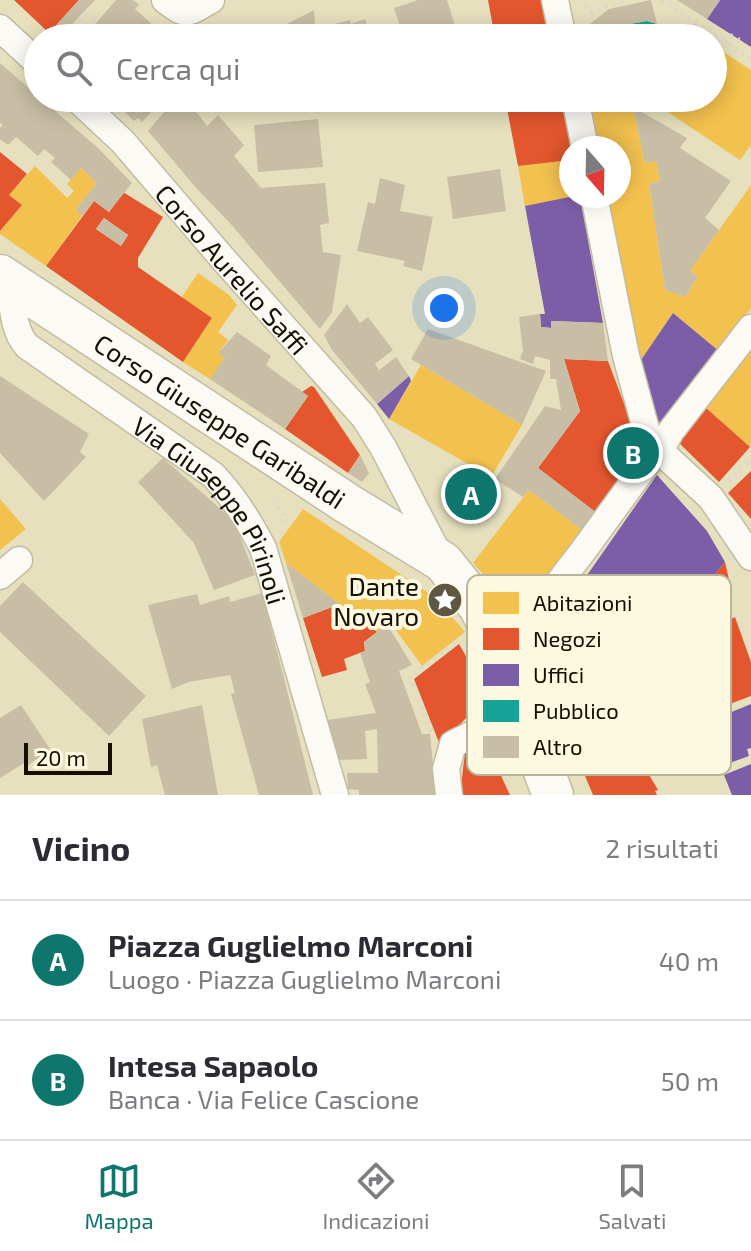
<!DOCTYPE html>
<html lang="it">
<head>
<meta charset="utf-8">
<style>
  :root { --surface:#fff; --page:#f7f7f7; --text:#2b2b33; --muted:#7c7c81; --line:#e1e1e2; --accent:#0f766e }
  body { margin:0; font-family:"Exo 2",sans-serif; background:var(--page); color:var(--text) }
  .compass { position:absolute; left:559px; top:136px; width:72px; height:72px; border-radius:50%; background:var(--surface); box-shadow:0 4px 20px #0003; rotate:160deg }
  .scale { position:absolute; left:24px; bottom:20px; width:88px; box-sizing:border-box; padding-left:8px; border:4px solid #140f00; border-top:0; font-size:22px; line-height:28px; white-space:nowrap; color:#140f00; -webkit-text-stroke:6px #fdf9e0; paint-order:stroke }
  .you { position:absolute; left:444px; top:308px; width:28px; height:28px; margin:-20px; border:6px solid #fff; border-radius:50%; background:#1a73e8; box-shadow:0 0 0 12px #1a73e833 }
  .badge { display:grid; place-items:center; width:52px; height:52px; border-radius:50%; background:var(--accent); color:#fff; font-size:26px; font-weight:700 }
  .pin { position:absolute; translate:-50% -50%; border:4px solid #fff; box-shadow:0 2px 8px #0006 }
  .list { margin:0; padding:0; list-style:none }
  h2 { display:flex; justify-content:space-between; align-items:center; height:104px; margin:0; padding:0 32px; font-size:34px }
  h2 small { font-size:26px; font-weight:400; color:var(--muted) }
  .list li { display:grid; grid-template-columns:52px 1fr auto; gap:24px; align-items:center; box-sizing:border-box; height:120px; padding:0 32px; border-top:2px solid var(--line) }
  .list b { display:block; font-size:30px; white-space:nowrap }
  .list p { margin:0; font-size:26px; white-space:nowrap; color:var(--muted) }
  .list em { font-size:26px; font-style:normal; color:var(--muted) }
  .icon { flex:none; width:44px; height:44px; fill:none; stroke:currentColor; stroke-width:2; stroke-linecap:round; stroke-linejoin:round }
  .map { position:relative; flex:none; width:751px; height:795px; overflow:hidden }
  .search { position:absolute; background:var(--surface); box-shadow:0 4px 20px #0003; left:24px; right:24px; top:24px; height:88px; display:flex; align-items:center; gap:20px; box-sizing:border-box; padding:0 28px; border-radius:44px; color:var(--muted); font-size:30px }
  .sheet { height:344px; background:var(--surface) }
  nav { display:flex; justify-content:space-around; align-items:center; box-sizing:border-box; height:112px; border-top:2px solid var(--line); background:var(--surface); font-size:22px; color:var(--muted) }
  nav a { display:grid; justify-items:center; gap:4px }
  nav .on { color:var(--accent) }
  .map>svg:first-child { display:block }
</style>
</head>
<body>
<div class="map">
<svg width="751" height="795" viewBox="0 0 751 795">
  <rect width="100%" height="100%" fill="#e6e0be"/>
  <path fill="#f2c14e" d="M713,45L751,70V145L740,160L666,111L675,98H713Z
    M590,98H631L645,163L656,161L660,181L649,183L665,290L685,297L698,277L690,271L751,185V308L720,352L673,313L641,360L607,196H619V148H599Z
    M571,160V197L525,206L518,166Z
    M35,166L67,198L74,191L67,184L81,168L97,183L76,209L82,216L46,266L0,234V231L22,205L9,195Z
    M198,273L229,295L237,305L218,332L228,340L218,353L225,357L210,379L183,362L212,318L181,298Z
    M751,350V445L750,447L705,407Z
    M421,365L522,425L491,477L389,419Z
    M529,490L583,531L517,612L473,563Z
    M0,499L26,529L0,550Z
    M303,509L436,598L465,632L422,666L393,626L403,620L396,617L391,619L387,617L377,632L341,605L286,563L279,542Z"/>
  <path fill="#e4572e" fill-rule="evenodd" d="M14,0H79L49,33Z
    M488,0H542L549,38H495Z
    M505,98H561L571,149V160L518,166Z
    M0,152L27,174L9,195L22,205L0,231Z
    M123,192L163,217L138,258V267L212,318L183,362L46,266L94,201L109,212ZM104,218L128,235L121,246L96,229Z
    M564,359L608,361L643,454L598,514L538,468L580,411Z
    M311,386L314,387L360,455L348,473L285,429L308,396L302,392Z
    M705,407L750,447L719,482L677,441Z
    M751,471V519L728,493Z
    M725,562L730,584L708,611L699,605L712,586L708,583Z
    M340,604L377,632L364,642L365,651L344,659L347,670L322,677L303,618Z
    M726,607L731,619L735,617L751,662V696L706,713L680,643L707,630Z
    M459,644L491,700L468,716L440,745L414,679Z
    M532,654L569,687L574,680L579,683L589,672L628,759L643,753L652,771L648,773L658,790L655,791L657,795H593L555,704L519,671Z
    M489,750L510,795H460L465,752Z"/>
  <path fill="#7b5ea7" d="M720,0H751V47L707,19Z
    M574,196H580L603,323L551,321V328L541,327L540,314H545L525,206Z
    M673,313L720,352L665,422H659L654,419L641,360Z
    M409,376L411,381L389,419L377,404Z
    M657,475L707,531L725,562L708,583L712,586L699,605L671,582L622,643L598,624L579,648L597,662L579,683L574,680L569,687L532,654Z
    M751,704V748L747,749L749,756L702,773L685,731Z
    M751,764V795H732L724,775Z"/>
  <path fill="#17a398" d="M647,21L664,26L674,34L675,38H579L578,33Z"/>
  <path fill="#c8bea5" d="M79,0H95L59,38H54L49,33Z
    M116,0H133L139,5L135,9L167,38H83Z
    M418,0H447L459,38H404L394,8Z
    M651,0L657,24L647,21L578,33L609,9Z
    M677,0H720L707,19Z
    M314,10L316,37L276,38L275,30Z
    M365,19L371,38H330L326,26L350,20L351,24Z
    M0,63L38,96V98H40L98,148L132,183L109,212L94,201L82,216L76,209L97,183L81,168L71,180L51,162L55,158L44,149L38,156L16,137L8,145L0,139V128L3,125L0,123Z
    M110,98H164L142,122L138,118L134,121Z
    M176,98H180L199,115L207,126L218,115L244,145L234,156L261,188L325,183L329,223L320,225L323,252L341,255L332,312L320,329L229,222L198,190L148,131Z
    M270,98H320L321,102L304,103V108L271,111Z
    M633,107L687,138L680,148L731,181L705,218L719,230L690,271L698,277L685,297L665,290L649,183L660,181L656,161L645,163Z
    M318,119L323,167L258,172L254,125Z
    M500,169L506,211L453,219L447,177Z
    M380,178L405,185L400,211L433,217L422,271L403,266L405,261L357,251L368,202L375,204Z
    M104,218L128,235L121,246L96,229Z
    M347,304L360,323L368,317L393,350L375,364L379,370L396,357L409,376L377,404L332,350L324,335Z
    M540,314L541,327L551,328V321L603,323L608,361L564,359L580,411L538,468L598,514L583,531L529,490L523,497L495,479L545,406L561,410L556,379H550V360L535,356L533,364L520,359L523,351L519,317Z
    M428,329L546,371L522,425L411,359Z
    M237,332L271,356L266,365L308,396L285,429L210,379L225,357L218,353Z
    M0,376L89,434L80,452L86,457L44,501L0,453Z
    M360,455L369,473L362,482L348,473Z
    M163,458L234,521L255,575L214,590L194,543L138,482Z
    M286,563L340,604L303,618Z
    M23,582L146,696L109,736L0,632V606Z
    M262,593L284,678L313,795H259L231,694L235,693L230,675L189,682L172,689L148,605L197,594L200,605L229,596L230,602Z
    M385,621L412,665L399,671L422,734H430L436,795H359V790L348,789L347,773H378L377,729L365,731L367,759L339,760L327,720L376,713L365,684L370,682L360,653L365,651L364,642L377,632Z
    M21,705L50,749L26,767L24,763L0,778V718Z
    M202,705L218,795H165L157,765L151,767L142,719Z"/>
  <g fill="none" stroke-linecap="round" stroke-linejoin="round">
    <defs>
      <g id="street">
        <path d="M165,0C188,18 187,13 211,0"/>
        <path d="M555,0L563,38"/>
        <path d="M0,28L38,63"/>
        <path id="s1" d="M76,98L123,142L224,260L364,417L383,447L441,559"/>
        <path d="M575,98L585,148"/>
        <path d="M594,196L626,356L653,455"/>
        <path id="s2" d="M10,282C13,304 12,329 27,346L213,475C234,497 249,521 263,548L335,795"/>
        <path d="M660,451L711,498L751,557"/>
        <path d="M0,576L19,560"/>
        <path d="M500,659L583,551L653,455L660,451L671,431L751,328"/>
        <path d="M449,795L446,769L453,744L489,726"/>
      </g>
      <g id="primary">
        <path id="s3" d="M0,275L348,504L443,562L480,608L486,621L553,795"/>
      </g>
    </defs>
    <use href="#street" stroke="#c1bca2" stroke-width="29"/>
    <use href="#primary" stroke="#c1bca2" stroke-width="43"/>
    <path stroke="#dbd9ce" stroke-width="5" stroke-dasharray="2 6" stroke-linecap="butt" d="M662,0L751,59
      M586,5L591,12L626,0
      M64,38L87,13L84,11
      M77,38L94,19L98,22
      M726,43L731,36L743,42
      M729,481L751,459
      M274,500L285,517L279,526
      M431,731L410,677L458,641"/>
    <use href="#street" stroke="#fbfaf5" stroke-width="26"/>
    <use href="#primary" stroke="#fbfaf5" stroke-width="40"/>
  </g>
  <defs>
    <symbol id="sight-disc" viewBox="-11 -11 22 22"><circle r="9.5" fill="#5e5842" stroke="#fdf9e0"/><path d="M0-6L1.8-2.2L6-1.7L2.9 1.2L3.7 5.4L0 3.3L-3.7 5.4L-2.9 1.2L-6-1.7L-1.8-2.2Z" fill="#fff"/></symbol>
  </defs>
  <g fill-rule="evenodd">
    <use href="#sight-disc" x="425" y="580" width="40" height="40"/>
  </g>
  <g text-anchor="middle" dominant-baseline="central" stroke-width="8" stroke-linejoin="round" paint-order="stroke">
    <g font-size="26" fill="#140f00" stroke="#fdf9e0">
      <text stroke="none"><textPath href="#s1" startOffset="232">Corso Aurelio Saffi</textPath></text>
      <text stroke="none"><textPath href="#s3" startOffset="264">Corso Giuseppe Garibaldi</textPath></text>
      <text stroke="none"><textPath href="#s2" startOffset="320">Via Giuseppe Pirinoli</textPath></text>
    </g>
    <g font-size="26" fill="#140f00" stroke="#fdf9e0" text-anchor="end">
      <text x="419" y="585">Dante<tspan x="419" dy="30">Novaro</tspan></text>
    </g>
  </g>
  <rect x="467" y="575" width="264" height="200" rx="12" fill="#fdf9e0" stroke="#b7b39d" stroke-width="2"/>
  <rect x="483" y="592" width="36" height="22" fill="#f2c14e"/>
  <rect x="483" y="628" width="36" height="22" fill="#e4572e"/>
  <rect x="483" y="664" width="36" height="22" fill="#7b5ea7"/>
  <rect x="483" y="700" width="36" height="22" fill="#17a398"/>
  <rect x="483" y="736" width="36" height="22" fill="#c8bea5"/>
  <g font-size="22" fill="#140f00">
    <text x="533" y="611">Abitazioni</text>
    <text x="533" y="647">Negozi</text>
    <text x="533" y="683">Uffici</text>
    <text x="533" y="719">Pubblico</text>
    <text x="533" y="755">Altro</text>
  </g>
</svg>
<svg class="compass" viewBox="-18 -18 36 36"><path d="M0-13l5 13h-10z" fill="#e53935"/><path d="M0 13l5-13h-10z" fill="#7c7c81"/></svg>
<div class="scale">20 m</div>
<div class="you"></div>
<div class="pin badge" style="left:471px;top:494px">A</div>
<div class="pin badge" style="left:633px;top:453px">B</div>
<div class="search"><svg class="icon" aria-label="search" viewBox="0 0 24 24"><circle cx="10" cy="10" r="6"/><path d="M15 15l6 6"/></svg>Cerca qui</div>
</div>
<section class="sheet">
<h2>Vicino<small>2 risultati</small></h2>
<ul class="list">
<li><span class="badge">A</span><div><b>Piazza Guglielmo Marconi</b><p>Luogo · Piazza Guglielmo Marconi</p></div><em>40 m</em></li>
<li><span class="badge">B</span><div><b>Intesa Sapaolo</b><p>Banca · Via Felice Cascione</p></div><em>50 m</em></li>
</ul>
</section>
<nav>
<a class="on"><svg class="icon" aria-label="map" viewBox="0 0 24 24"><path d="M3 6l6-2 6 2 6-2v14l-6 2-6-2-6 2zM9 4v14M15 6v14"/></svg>Mappa</a>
<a><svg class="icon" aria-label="directions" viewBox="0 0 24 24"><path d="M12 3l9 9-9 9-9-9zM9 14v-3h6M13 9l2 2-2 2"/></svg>Indicazioni</a>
<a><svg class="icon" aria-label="saved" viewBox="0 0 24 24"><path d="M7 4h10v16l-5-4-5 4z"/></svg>Salvati</a>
</nav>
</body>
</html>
